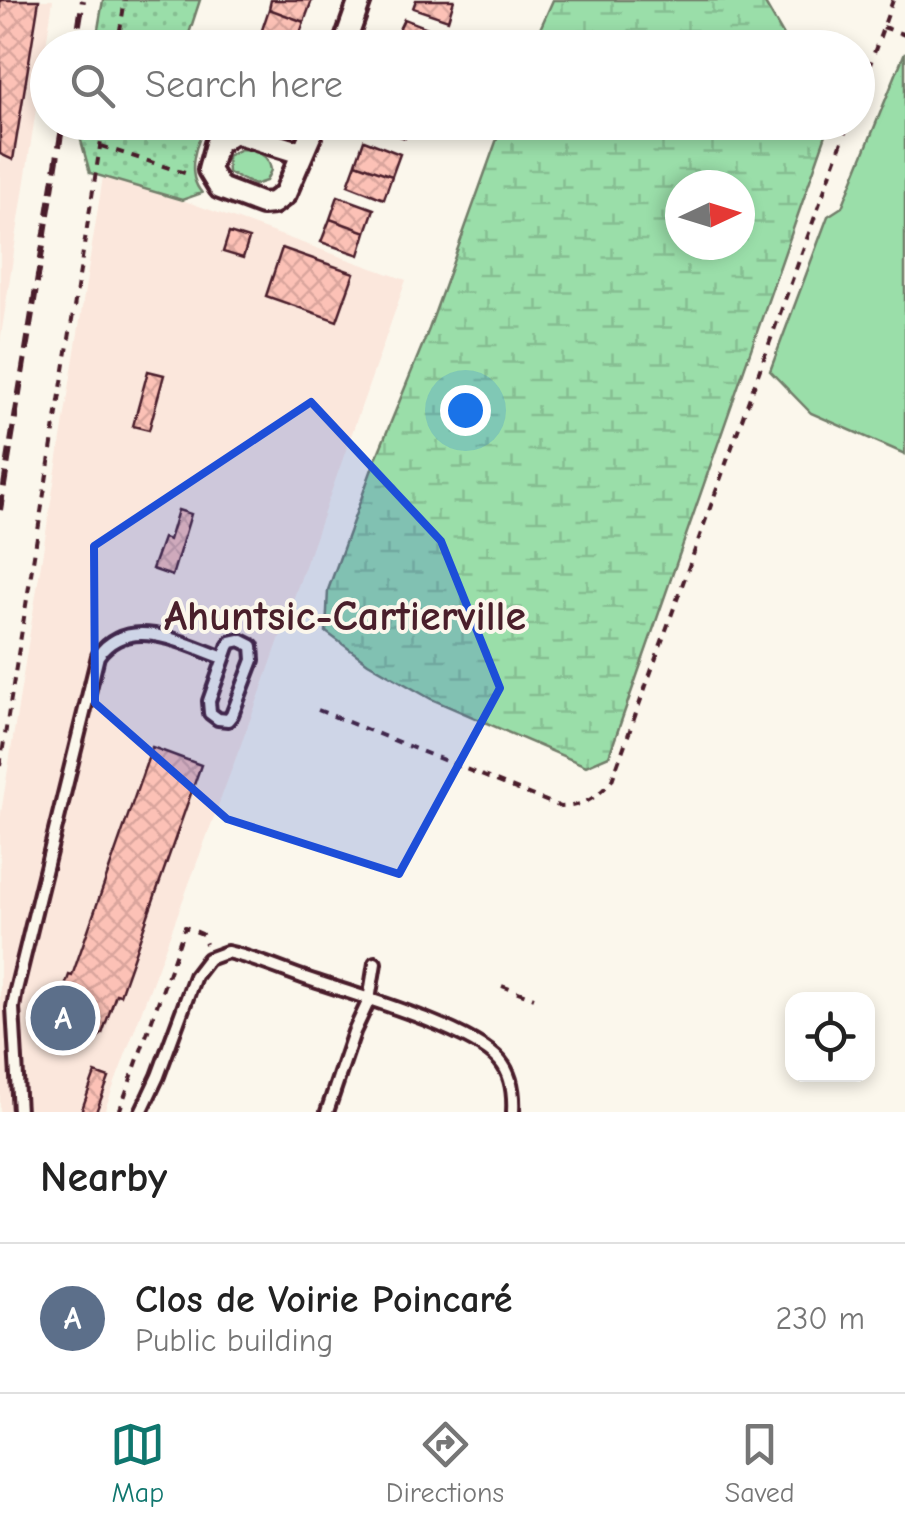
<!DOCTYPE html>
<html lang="en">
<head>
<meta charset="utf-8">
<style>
  :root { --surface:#fff; --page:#f6f6f6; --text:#222; --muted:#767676; --line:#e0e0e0; --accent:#0f766e }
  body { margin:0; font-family:"Comic Neue",sans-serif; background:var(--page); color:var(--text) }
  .controls { position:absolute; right:30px; bottom:30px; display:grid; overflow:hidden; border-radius:20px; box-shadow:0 5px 15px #0003 }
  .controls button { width:90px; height:90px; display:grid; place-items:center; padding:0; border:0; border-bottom:2px solid var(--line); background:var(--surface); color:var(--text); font:50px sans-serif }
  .compass { position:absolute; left:665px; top:170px; width:90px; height:90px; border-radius:50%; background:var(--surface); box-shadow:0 5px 15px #0003; rotate:86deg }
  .you { position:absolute; left:465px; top:410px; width:35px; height:35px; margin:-25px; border:8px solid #fff; border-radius:50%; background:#1a73e8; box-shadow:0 0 0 15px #1a73e833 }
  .badge { display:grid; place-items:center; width:65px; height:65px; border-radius:50%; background:var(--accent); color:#fff; font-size:32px; font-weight:700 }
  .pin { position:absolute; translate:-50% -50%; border:5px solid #fff; box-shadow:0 2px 10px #0006 }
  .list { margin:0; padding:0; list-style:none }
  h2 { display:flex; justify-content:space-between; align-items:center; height:130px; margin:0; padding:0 40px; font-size:42px }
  h2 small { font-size:32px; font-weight:400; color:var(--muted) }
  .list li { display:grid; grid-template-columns:65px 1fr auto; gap:30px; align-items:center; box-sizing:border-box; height:150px; padding:0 40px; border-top:2px solid var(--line) }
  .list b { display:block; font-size:38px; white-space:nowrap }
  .list p { margin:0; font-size:32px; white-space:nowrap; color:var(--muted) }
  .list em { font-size:32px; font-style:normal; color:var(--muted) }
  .icon { flex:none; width:55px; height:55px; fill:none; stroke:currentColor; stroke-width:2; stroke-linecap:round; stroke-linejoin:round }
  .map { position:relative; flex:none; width:905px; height:1112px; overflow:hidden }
  .search { position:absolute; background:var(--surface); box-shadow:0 5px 15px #0003; left:30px; right:30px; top:30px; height:110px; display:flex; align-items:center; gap:25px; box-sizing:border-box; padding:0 35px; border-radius:55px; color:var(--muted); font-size:38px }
  .sheet { height:280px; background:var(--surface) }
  nav { display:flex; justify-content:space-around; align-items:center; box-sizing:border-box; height:140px; border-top:2px solid var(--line); background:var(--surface); font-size:28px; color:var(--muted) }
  nav a { display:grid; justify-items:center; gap:5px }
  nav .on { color:var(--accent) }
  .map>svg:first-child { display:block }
</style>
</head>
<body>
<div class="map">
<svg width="905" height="1112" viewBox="0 0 905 1112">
  <defs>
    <pattern id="wetland-marsh" width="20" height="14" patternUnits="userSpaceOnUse" patternTransform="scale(2.5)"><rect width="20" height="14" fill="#9adea9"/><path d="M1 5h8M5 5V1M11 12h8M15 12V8" fill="none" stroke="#86be92"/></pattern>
    <pattern id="park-dots" width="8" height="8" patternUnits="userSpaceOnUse" patternTransform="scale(2.5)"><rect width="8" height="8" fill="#9adea9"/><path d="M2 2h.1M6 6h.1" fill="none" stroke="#86be92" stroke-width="1.8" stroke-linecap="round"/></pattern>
    <pattern id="building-cross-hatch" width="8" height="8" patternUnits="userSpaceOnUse" patternTransform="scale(2.5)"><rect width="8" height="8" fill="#fcc1b6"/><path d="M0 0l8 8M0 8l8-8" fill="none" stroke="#daa59d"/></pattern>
  </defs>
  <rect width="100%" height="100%" fill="#fbf7ec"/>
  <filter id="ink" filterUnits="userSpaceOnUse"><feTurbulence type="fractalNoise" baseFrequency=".01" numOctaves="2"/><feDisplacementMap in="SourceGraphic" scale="20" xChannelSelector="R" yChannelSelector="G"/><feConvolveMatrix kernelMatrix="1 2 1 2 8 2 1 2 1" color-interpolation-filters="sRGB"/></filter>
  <g filter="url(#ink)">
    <path fill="#fbe7dc" d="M0,0H53L0,342Z
      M103,177L182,200L406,280L262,688L104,1112H0V819Z"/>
    <path fill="#9adea9" stroke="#727e6a" stroke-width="2.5" d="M905,52V454L811,413L770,371L828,216L842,207Z
      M241,149C256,150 269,154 271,170L266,181L254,185L228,173L227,156Z"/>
    <path fill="url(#wetland-marsh)" stroke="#727e6a" stroke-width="2.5" fill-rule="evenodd" d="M553,0H763L785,38L803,47H532Z
      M503,122L830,123L609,756L586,766L431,699L368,663L326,632L328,590L373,466L429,329ZM680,185H740V245H680Z"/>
    <path fill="url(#park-dots)" stroke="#727e6a" stroke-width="2.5" d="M103,0H200L185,46L174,42L171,47H95Z
      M83,123H209C195,141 185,174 202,193L182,200L90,173L80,137Z"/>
    <path fill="url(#building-cross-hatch)" stroke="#4a1f2b" stroke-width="2.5" d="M0,0H39L13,160L0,154Z
      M271,0H312L304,22L269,9Z
      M416,0H454L448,20L413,8Z
      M269,9L304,22L296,45L261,33Z
      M404,19L438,32L433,48H406L393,42Z
      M369,122H410L405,138L368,125Z
      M364,140L400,154L392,176L356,163Z
      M356,163L392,176L384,199L348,185Z
      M338,196L374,209L366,232L330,219Z
      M330,219L366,232L359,255L321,242Z
      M229,233L249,239L243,258L223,252Z
      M282,248L354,273L337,321L266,296Z
      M148,371L164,375L149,430L133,426Z
      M178,510L191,514L172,576L152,569L163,538L169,540Z
      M152,747L201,765L120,995L116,994L102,1034L95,1039L57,1026L54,1017L69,975L72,976Z
      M95,1073L109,1078L96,1112H81Z"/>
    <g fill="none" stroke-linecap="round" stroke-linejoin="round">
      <defs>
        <path id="lane" d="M240,640L252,646L253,660L232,715L228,720L218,719L210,713L209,701L228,647L231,642Z
          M19,1112L13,1008L16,990L98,656C129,613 184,644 224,658
          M141,1112L158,1076L195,976L208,959L227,952C255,958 282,970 308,979C353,994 472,1028 500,1061C512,1075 514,1094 513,1112
          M327,1112L354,1032L369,1000L375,963"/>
        <path id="street" d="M343,48L360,0
          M301,153L234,132L216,144L209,170L220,188L262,204L273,203L285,194L316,122"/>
      </defs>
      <use href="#lane" stroke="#4a1f2b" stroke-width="18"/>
      <use href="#street" stroke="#4a1f2b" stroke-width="28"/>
      <path stroke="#4a1f2b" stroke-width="4" stroke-dasharray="8 8" stroke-linecap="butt" d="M883,27L905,35
        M117,48L125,0
        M858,98L893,0
        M101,146L191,175
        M318,710L561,807C584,806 597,798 612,780L849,122
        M0,766L104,122
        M502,986L534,998
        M31,1018L55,1021
        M119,1112L185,927L202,934L206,944"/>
      <use href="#lane" stroke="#fbf7ec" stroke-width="10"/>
      <use href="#street" stroke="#fbf7ec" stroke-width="20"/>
      <path stroke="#4a1f2b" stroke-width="6" stroke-dasharray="15 8" stroke-linecap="butt" d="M75,48L83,0
        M0,510L63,122"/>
    </g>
  </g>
  <path fill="#1d4ed8" fill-opacity="0.2" stroke="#1d4ed8" stroke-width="8" stroke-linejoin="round" d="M311,402L441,541L500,688L399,874L227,819L95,703L94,546Z"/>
  <g text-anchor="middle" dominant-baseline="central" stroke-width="8" stroke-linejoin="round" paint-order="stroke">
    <g font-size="42" font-weight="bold" fill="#4a1f2b" stroke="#fbf7ec">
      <text x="345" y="616">Ahuntsic-Cartierville</text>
    </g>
  </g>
</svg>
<div class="controls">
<button><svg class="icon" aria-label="locate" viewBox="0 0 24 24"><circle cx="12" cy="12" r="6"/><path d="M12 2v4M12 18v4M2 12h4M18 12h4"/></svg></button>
</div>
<svg class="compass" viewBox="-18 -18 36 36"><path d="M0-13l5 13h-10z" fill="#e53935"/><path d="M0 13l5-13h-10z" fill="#767676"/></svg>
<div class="you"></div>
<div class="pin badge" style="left:63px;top:1018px;background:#5c6f8a">A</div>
<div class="search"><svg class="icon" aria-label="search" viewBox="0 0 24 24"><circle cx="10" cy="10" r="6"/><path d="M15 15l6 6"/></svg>Search here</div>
</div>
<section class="sheet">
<h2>Nearby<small></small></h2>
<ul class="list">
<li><span class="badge" style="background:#5c6f8a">A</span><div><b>Clos de Voirie Poincaré</b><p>Public building</p></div><em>230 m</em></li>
</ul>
</section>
<nav>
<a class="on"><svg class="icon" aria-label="map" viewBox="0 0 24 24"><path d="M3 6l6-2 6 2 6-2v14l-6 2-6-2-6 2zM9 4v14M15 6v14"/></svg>Map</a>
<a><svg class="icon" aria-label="directions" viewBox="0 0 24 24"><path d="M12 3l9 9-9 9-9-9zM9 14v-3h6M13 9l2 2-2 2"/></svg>Directions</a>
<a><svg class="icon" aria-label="saved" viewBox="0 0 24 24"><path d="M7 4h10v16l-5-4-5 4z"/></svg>Saved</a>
</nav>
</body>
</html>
